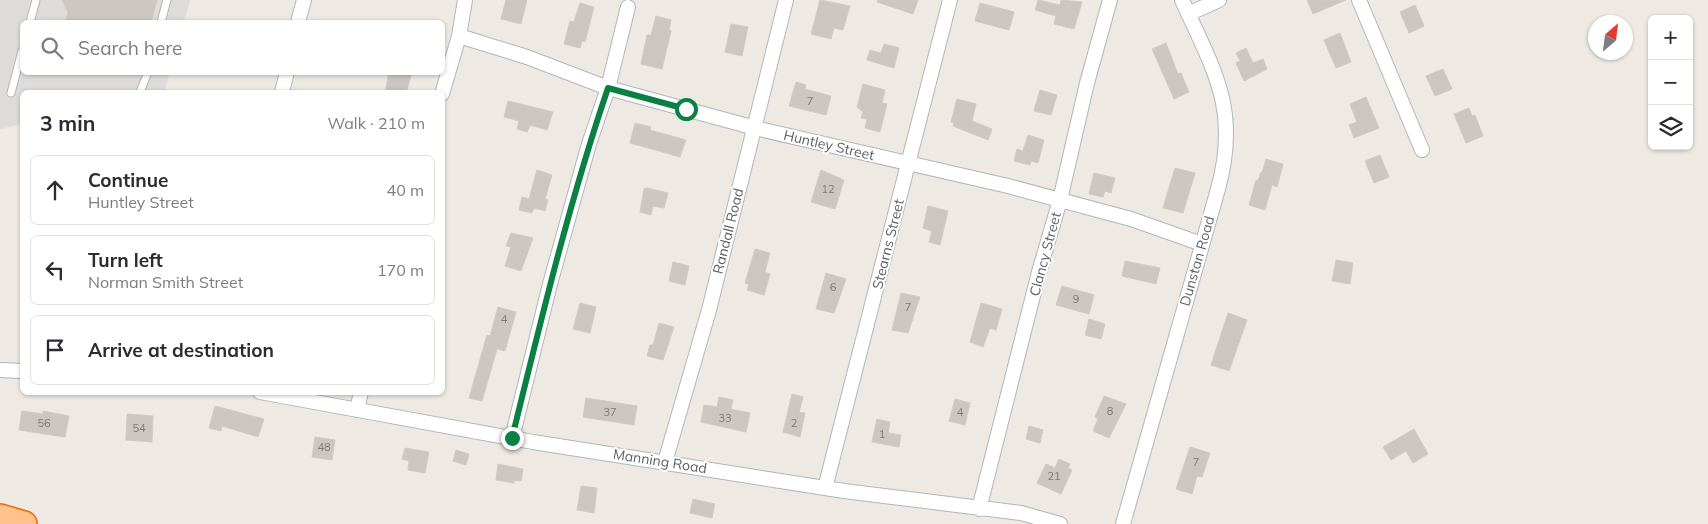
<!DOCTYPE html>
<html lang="en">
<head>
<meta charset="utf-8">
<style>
  :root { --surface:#fff; --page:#f2f2f3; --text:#2b2b33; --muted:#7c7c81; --line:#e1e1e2 }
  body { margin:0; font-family:Mulish,sans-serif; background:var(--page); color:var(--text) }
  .controls { position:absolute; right:15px; top:15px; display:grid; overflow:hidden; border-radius:8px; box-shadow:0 1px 4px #0004 }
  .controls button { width:45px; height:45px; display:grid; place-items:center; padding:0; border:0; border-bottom:1px solid var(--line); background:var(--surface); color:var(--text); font:25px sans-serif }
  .compass { position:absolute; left:1588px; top:15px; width:45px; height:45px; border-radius:50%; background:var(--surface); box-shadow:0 1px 4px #0004; rotate:28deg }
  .stop { position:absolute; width:15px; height:15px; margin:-11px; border:4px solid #0b8043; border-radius:50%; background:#fff }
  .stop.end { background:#0b8043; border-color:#fff; box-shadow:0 1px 5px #0008 }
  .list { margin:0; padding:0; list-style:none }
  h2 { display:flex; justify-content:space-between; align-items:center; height:65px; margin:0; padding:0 20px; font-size:21px }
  h2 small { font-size:16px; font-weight:400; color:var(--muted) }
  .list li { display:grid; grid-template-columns:32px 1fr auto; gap:15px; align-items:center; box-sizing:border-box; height:70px; margin:0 10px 10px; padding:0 10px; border:1px solid var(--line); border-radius:8px }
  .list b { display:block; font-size:19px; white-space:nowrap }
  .list p { margin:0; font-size:16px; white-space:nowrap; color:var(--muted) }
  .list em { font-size:16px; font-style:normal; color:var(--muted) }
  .icon { flex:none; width:28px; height:28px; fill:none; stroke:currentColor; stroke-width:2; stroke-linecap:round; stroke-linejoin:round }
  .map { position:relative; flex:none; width:1708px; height:524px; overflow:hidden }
  .search { position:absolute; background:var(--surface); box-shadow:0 1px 4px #0004; left:20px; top:20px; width:425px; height:55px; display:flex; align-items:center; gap:12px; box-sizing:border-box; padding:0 18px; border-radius:8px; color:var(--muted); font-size:19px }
  .panel { position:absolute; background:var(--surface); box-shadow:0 1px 4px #0004; left:20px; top:90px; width:425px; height:305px; border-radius:8px }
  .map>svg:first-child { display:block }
</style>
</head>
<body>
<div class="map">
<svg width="1708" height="524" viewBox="0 0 1708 524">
  <rect width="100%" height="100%" fill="#eee9e3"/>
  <path fill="#dfdbd8" d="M0,0H190L184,22H22V72L170,73L164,92H22V124L0,129Z"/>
  <path fill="#cbc6c2" stroke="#d3c9c1" d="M62,0H157L151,22H65L68,12Z
    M506,0H527L521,24L501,19Z
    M820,0L850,6L843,30L834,28L831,39L811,34Z
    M878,0H918L913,14L877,2Z
    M1038,0L1060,5L1061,0L1082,2L1074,29L1054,24L1056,16L1035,10Z
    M1307,0H1346L1313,14Z
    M580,3L594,7L585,42L582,41L580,48L564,44L570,21L574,22Z
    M980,3L1014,12L1009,30L975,21Z
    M1415,5L1424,26L1409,33L1400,12Z
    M656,16L671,20L669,30L671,31L662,69L641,64L647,35H651Z
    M731,24L748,27L742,56L725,52Z
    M1340,33L1351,62L1336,68L1324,40Z
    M1166,43L1178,74L1181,73L1189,92L1174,99L1152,49Z
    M884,44L899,48L894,68L867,60L870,50L881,53Z
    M1246,48L1253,63L1263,59L1267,69L1244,81L1236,63L1240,61L1236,53Z
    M1443,69L1452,89L1435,96L1426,76Z
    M389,72H412L407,90L405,89L404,92H385Z
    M796,82L806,85L805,89L831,96L826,115L789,106Z
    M863,84L885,90L882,103L887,104L880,132L865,128L867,119L861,118L863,112L857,107Z
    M1040,90L1057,95L1051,115L1034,111Z
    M1366,97L1379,128L1354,138L1349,125L1357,122L1350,104Z
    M957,99L976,104L972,121L992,129L988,140L953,126L954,123L951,122Z
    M508,101L553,112L547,130L530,125L527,132L517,129L519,121L504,117Z
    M1469,108L1472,116L1475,115L1483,136L1466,143L1454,114Z
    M635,123L651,127L650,130L686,140L680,157L630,143Z
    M1028,135L1044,140L1038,163L1031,161L1030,165L1014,161L1017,149L1023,151Z
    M1380,155L1389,177L1374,183L1365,161Z
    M1266,159L1283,164L1277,187L1272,185L1265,210L1249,205L1256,180L1258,181L1261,172L1262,173Z
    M1175,168L1195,173L1183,213L1163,208Z
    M537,170L552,175L545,199L548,200L545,211L534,208L532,213L519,210L522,197L529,199Z
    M821,170L844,180L835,209L811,202Z
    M1094,173L1115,178L1111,193L1105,191L1103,197L1089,194Z
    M647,188L668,193L664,208L653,206L651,215L640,212L644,189Z
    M928,206L948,211L940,245L929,242L932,231L923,228Z
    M511,233L533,238L521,271L505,266L511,247L506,246Z
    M755,249L770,253L765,272L770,274L764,295L747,290L749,284L745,283Z
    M1336,260L1353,263L1350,284L1332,281Z
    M1125,261L1160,268L1156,284L1122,276Z
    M673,262L689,266L685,285L669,281Z
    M826,273L846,279L834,313L816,309Z
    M1062,286L1094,295L1089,314L1056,305Z
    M901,293L920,297L908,333L892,330Z
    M580,303L596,307L590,333L573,329Z
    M981,303L1002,309L996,330L990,328L983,347L970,342Z
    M498,307L516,312L505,351L497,349L482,401L469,398L487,335L490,336Z
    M1228,313L1247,320L1229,371L1211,365Z
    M1089,319L1105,324L1101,339L1085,335Z
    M659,323L674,327L663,360L647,356L650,345H653Z
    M792,394L803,397L799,412L805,413L800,437L783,432Z
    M1104,396L1126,404L1109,438L1093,431L1098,419L1095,417Z
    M719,397L733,400L731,409L750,413L746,432L701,422L704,405L717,407Z
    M586,398L637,406L634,425L583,417Z
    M955,399L970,403L965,425L949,421Z
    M215,406L264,419L258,437L222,426L221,431L209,428Z
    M22,411L43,414V411L69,416L65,437L19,430Z
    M127,414L153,416L152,442L126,440Z
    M877,419L890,422L888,433L901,435L899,447L872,442Z
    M1029,426L1043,430L1040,443L1026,439Z
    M1414,429L1428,454L1413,463L1406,451L1391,460L1383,447Z
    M315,437L335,440L332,460L312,457Z
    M1190,447L1210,453L1202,477L1197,476L1192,494L1176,489Z
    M405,448L429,452L425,473L408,470L409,461L402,459Z
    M456,450L469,454L466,465L453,461Z
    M1059,459L1070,464L1068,468L1072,470L1061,494L1037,483L1046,464L1055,468Z
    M498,464L523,469L521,481L514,480V483L496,480Z
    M581,486L597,488L594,513L577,510Z
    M693,499L715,504L712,518L690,513Z"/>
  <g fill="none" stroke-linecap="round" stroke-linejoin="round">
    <defs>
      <path id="service" d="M30,22L36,0
        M161,22L167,0
        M140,92L148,72
        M11,93L22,51"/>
      <path id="minor" d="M1359,0L1422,150
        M1188,14L1219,0
        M298,22L304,0
        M459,36L527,57L608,88L759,129L1008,186L1131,219L1202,244
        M282,92L287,72
        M442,94L459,36L465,0
        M0,370L22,371
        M260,392L533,442L844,491L1021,513L1060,524
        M357,410L361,392
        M512,438L550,284L589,144L608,88L628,7
        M665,462L709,310L786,0
        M825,488L950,0
        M979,509L1039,272L1060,200L1087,83L1110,0
        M1123,524L1218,189C1240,109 1214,71 1182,0"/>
      <path id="motorway" d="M0,517L24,524"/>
    </defs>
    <use href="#service" stroke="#b1b6b9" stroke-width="9"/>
    <use href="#minor" stroke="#b1b6b9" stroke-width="16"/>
    <use href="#motorway" stroke="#f16700" stroke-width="28"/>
    <use href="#service" stroke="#fff" stroke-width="7"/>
    <use href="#minor" stroke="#fff" stroke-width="14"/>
    <use href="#motorway" stroke="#fec28a" stroke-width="25"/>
  </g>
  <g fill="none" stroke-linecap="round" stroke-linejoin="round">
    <path stroke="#0b8043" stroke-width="6" d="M512,438C541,320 569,203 608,88L686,109"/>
  </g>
  <g text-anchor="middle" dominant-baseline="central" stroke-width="4" stroke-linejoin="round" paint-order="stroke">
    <g font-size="11" fill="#777b7c">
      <text x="810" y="101">7</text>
      <text x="828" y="189">12</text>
      <text x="833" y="287">6</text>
      <text x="1076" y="299">9</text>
      <text x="908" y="307">7</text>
      <text x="504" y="319">4</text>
      <text x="1110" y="411">8</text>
      <text x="610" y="412">37</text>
      <text x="960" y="412">4</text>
      <text x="725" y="418">33</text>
      <text x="44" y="423">56</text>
      <text x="794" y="423">2</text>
      <text x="139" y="428">54</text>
      <text x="882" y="434">1</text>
      <text x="324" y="447">48</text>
      <text x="1196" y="462">7</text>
      <text x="1054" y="476">21</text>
    </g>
    <g font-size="14" fill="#5b6264" stroke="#fff">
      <text transform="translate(829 145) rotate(13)">Huntley Street</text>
      <text transform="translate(728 231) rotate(-76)">Randall Road</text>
      <text transform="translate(888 244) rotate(-76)">Stearns Street</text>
      <text transform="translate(1045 254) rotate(-75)">Clancy Street</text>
      <text transform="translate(1197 261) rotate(-74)">Dunstan Road</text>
      <text transform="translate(660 461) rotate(9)">Manning Road</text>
    </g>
  </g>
</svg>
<div class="controls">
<button>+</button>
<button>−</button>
<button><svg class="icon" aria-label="layers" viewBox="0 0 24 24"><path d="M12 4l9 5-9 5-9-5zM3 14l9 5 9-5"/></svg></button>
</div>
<svg class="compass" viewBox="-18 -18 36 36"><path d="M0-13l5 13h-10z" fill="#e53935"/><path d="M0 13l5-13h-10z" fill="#7c7c81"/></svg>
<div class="stop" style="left:686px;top:109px"></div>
<div class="stop end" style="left:512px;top:438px"></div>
<div class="search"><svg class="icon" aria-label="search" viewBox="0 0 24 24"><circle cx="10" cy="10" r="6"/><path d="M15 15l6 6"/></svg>Search here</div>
<section class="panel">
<h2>3 min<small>Walk · 210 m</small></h2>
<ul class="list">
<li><svg class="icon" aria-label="ahead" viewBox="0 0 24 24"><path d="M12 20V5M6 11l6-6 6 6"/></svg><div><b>Continue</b><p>Huntley Street</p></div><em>40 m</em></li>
<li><svg class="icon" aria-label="left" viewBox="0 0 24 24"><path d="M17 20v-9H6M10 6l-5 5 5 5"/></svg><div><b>Turn left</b><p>Norman Smith Street</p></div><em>170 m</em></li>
<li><svg class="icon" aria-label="arrive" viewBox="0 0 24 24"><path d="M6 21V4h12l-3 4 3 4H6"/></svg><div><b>Arrive at destination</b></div></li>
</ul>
</section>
</div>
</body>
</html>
